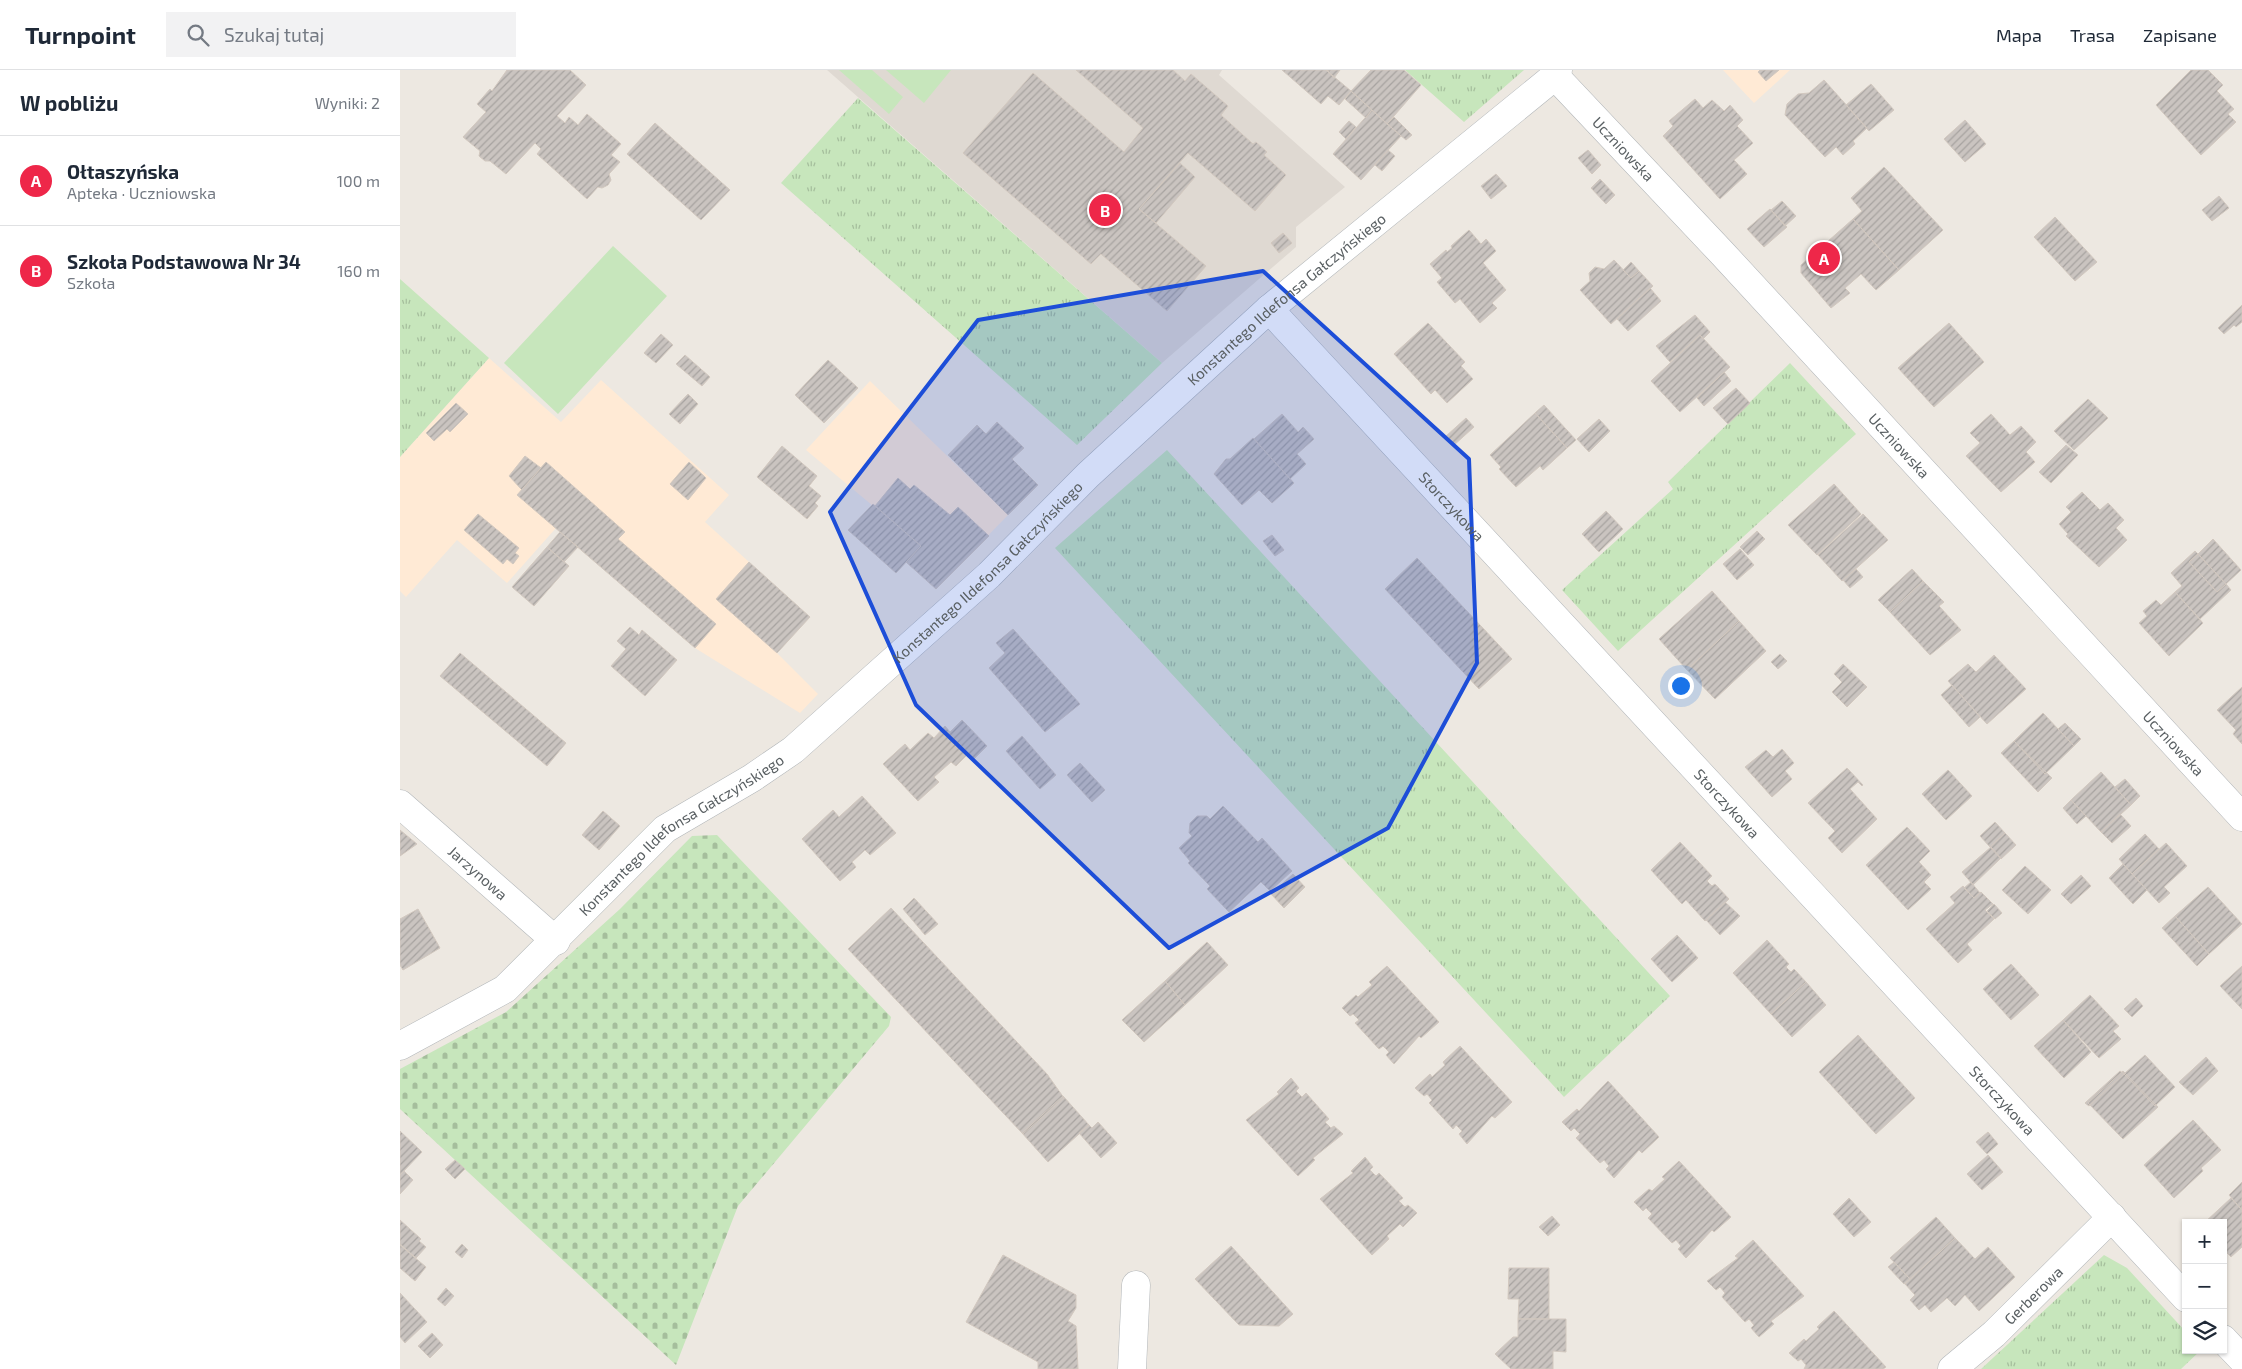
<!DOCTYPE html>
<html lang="pl">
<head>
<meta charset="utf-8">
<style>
  :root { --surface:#fff; --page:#f2f2f3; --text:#1f2937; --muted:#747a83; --line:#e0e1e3; --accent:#ee2749 }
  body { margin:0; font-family:"Exo 2",sans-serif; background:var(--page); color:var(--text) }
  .controls { position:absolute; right:15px; bottom:15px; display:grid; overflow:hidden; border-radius:0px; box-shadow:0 1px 4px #0004 }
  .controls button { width:45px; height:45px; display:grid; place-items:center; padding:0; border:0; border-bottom:1px solid var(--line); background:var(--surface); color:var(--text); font:25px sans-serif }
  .you { position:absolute; left:1280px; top:615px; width:18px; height:18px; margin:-12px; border:4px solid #fff; border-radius:50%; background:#1a73e8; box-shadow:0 0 0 8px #1a73e833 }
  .badge { display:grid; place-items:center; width:32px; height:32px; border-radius:50%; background:var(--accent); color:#fff; font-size:16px; font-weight:700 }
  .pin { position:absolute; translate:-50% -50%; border:2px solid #fff; box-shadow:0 1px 5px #0006 }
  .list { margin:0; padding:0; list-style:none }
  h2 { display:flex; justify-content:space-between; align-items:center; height:65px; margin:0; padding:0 20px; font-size:21px }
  h2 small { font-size:16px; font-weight:400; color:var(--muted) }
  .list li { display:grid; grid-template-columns:32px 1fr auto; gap:15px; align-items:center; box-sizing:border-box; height:90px; padding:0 20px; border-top:1px solid var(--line) }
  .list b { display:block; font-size:19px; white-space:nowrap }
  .list p { margin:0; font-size:16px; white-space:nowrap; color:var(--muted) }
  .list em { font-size:16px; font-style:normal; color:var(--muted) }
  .icon { flex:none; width:28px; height:28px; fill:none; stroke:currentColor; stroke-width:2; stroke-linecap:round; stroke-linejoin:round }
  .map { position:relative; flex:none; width:1842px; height:1299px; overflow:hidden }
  header { display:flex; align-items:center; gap:30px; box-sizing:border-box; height:70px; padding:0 25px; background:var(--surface); border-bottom:1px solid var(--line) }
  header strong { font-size:24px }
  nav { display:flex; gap:28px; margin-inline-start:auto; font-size:18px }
  .search { width:350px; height:45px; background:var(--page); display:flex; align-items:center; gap:12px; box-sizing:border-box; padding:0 18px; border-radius:0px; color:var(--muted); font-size:19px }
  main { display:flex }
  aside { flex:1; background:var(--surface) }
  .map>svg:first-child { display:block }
</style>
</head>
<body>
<header>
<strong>Turnpoint</strong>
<div class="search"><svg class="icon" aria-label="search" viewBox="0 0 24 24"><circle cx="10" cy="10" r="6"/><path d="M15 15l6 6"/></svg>Szukaj tutaj</div>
<nav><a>Mapa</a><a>Trasa</a><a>Zapisane</a></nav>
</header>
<main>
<aside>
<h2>W pobliżu<small>Wyniki: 2</small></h2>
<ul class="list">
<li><span class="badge">A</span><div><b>Ołtaszyńska</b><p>Apteka · Uczniowska</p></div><em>100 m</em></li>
<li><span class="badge">B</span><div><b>Szkoła Podstawowa Nr 34</b><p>Szkoła</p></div><em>160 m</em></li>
</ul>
</aside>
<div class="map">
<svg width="1842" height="1299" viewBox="0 0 1842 1299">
  <defs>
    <pattern id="grass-tufts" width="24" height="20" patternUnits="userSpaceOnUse" patternTransform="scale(1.25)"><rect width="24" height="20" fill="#c7e6bc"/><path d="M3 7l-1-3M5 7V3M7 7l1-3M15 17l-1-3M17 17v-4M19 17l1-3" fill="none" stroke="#a5be9c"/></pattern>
    <pattern id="cemetery-stones" width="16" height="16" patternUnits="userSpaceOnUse" patternTransform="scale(1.25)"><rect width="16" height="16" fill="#c7e6bc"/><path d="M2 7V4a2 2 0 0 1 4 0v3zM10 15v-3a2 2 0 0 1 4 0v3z" fill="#a5be9c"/></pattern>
    <pattern id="building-hatch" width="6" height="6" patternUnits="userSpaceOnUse" patternTransform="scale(1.25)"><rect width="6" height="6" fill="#cac4c0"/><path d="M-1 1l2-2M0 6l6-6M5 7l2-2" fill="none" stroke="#a7a3a0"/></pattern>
  </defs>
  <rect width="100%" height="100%" fill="#ede8e1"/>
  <path fill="#ffead5" d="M1323,0H1390L1354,33Z
    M89,288L161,352L201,310L329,425L305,452L349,492L316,529L377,583L418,624L400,643L295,578L156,458L107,513L57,470L6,527L0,521V387Z
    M470,311L608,445L536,519L506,492L521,476L406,380Z"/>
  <path fill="#dfd9d2" d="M427,0H822L819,5L945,117L896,157V177L762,293Z"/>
  <path fill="url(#grass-tufts)" d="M1005,0H1124L1064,52Z
    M458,28L762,293L677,375L381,113Z
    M0,209L89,288L0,387Z
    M1390,293L1456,364L1218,581L1162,520L1273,419L1268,412Z
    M767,380L1270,926L1164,1027L655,478Z
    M1704,1185L1727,1198L1786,1262V1280H1801L1781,1299H1581Z"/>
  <path fill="url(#cemetery-stones)" d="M317,765L491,947L489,956L338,1136L276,1295L0,1039V999L106,942L220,839L292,766Z"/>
  <path fill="#c7e6bc" d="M439,0H472L503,27L489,44Z
    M486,0H551L524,33Z
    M213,176L267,226L158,344L104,293Z"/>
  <path fill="url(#building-hatch)" stroke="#d2c8bf" d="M107,0H170L186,15L157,46L165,53L169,47L178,55L187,44L221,74L211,85L220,92L209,104L211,110L208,115L202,118L198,117L187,129L137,84L141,79L135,73L106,104L90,91H85L79,86L80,81L63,67L86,42L77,34L90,19L92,21Z
    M676,0H773L785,11L791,4L828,36L821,45L853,74L856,72L867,82L864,85L886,105L855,141L788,83L739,139L806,196L767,241L701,184L691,194L563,83L633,3L724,82L743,58Z
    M882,0H926L951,21L939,35L928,26L921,34Z
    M927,0H940L934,8Z
    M971,0H1004L1021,15L987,54L951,21Z
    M1360,0H1379L1366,11L1358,2Z
    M1791,0H1808L1823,15L1817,21L1834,39L1828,44L1836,52L1801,85L1756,35Z
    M1424,10L1467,58L1453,71L1455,74L1443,85L1436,77L1425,87L1385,45L1387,34L1398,24L1409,23Z
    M1471,14L1494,40L1469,61L1446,35Z
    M951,21L972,40L966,48L945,29Z
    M1295,29L1303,38L1312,30L1324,41L1330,35L1343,50L1337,56L1353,73L1334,90L1347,104L1320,129L1263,66L1273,56L1269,51Z
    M972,40L1001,66L961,110L933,84Z
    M994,47L1012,65L1006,70L987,54Z
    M1565,50L1586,74L1565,92L1544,69Z
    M949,51L956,57L946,69L939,62Z
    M255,53L330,120L301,150L227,84Z
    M988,80L995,86L982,101L975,95Z
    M1188,80L1201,95L1192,104L1178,88Z
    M780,93L795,107L756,153L739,139Z
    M1484,97L1543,160L1499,200L1453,149L1462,141L1451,128Z
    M1096,104L1107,116L1091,129L1081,116Z
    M1200,109L1215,125L1206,134L1191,118Z
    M1819,126L1829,138L1812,151L1802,140Z
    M1382,131L1396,146L1385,156L1371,140Z
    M1370,139L1387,157L1364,177L1347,159Z
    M1655,147L1697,192L1675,211L1634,167Z
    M1453,149L1499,200L1476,220L1461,204L1445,218L1450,223L1431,238L1401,203V195Z
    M1069,160L1081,174L1086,169L1096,181L1083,193L1106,220L1092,233L1097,238L1080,253L1060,229L1055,233L1037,212L1042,208L1030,194L1046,180L1047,182L1052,178L1051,176Z
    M883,163L892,173L879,183L871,173Z
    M1214,190L1231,208L1239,201L1253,216L1211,254L1180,220L1190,211L1189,203L1195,197L1204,199Z
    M1231,192L1239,201L1231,208L1223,200Z
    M1250,218L1261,231L1228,261L1217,249Z
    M1842,235V252L1836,257L1834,255L1824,264L1818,258Z
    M1295,245L1310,262L1303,269L1300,265L1270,292L1256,276Z
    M1028,253L1065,292L1061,296L1073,309L1047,333L1035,320L1031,324L994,284Z
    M1549,253L1584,292L1534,337L1498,298Z
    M261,264L273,275L256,293L244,283Z
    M1300,265L1330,297L1280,342L1251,311Z
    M285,285L310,307L302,316L276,294Z
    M428,290L458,318L424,353L395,325Z
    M1324,302L1331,311L1304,336L1297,328Z
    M1336,318L1350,333L1328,354L1313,338Z
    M288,324L298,334L280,354L269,344Z
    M1688,329L1708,348L1674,380L1654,361Z
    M56,333L68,344L50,362L47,359L34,371L26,363Z
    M1144,335L1176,370L1167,378L1135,343Z
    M1135,343L1167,378L1143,400L1140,396L1116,417L1099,399L1101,397L1090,385Z
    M882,344L898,362L903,357L914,369L897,384L906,394L890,409L854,369Z
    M1591,344L1610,365L1621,356L1636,372L1626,382L1635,392L1601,422L1566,386L1580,373L1570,363Z
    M1066,348L1074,357L1053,376L1045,367Z
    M1199,349L1210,361L1189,382L1177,369Z
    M597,352L624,378L612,389L638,415L608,445L548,385L577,355L586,364Z
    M853,368L894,413L872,433L859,420L842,435L814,404L826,389H830Z
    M1666,375L1678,385L1651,413L1639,402Z
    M382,376L417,406L409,416L421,426L415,433L418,436L407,449L357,407Z
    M125,386L141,398L122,420L109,406Z
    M146,392L225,462L218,469L316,554L295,578L117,425Z
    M289,392L306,408L288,430L270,414Z
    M498,408L510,419L514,415L550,445L558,437L589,466L536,519L506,492L521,476L475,436Z
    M1434,414L1461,444L1417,485L1388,455Z
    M1682,422L1700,440L1708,433L1724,450L1716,458L1727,470L1699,497L1666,466L1668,464L1659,454L1671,442L1666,437Z
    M473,434L521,476L496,503L448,460Z
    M1206,441L1223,459L1199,482L1182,464Z
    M78,444L119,478L115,483L119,486L113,494L107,489L103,494L64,460Z
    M1463,444L1488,470L1442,511L1418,485Z
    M1357,461L1365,469L1348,485L1340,477Z
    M160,462L178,477L164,492L147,477Z
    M872,465L884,480L875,486L863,471Z
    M1813,469L1841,500L1826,514L1798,484Z
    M147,477L169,496L134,536L112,517Z
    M1340,479L1354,495L1337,510L1323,494Z
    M1795,481L1798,484L1789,492L1817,522L1826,514L1831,520L1800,549L1775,522L1782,516L1771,503Z
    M1798,484L1826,514L1817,522L1789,492Z
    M1017,488L1112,589L1079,619L985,519Z
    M349,492L410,547L377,583L316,529Z
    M1456,499L1463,507L1450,518L1443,510Z
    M1512,499L1523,511L1490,542L1478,530Z
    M1523,511L1544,532L1539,536L1561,560L1530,585L1490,542Z
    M1312,521L1339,551L1287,600L1259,569Z
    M1775,522L1803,553L1769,586L1739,553L1747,546L1743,541L1756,530L1761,535Z
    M1339,551L1366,581L1315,629L1287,600Z
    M230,557L239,565L242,560L277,590L245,626L211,596L226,579L217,571Z
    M613,559L680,634L645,662L589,598L605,583L596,573Z
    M60,583L166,673L147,696L40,606Z
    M1380,584L1387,591L1378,599L1371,592Z
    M1594,585L1626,619L1587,654L1548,611L1568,594L1576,602Z
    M1443,594L1467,617L1447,637L1432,622L1442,612L1434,604Z
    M1552,615L1580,647L1569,657L1541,625Z
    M1842,617V674L1833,664L1836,660L1817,640Z
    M1643,643L1674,676L1645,704L1614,671Z
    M562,650L587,676L573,690L568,684L556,696L551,692L534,707L539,712L518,731L483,694L505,674L510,680L528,663L534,668L545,656L550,662Z
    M1665,653L1681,669L1674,676L1658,659Z
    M622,666L656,705L640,719L606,681Z
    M1614,671L1652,708L1638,722L1601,683Z
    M1382,679L1394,693L1385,701L1392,709L1372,727L1345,697L1366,680L1373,687Z
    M680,693L705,720L692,732L667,705Z
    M1447,698L1463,715L1462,716L1458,712L1450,719L1477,749L1442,783L1428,768L1435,761L1408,733Z
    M1548,700L1572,726L1546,750L1522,724Z
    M1701,702L1731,735L1701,762L1671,730Z
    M1725,709L1740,726L1731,735L1715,717Z
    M462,726L496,763L470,785L465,780L452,792L456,797L440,811L402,769L433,740L439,747Z
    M1671,730L1686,746L1677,754L1663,738Z
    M823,736L858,772L862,768L892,801L870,821L861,812L829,842L807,819L810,816L788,793L790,791L779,778L792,766L789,763L790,753L797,746H807L810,749Z
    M203,741L220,756L199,780L182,765Z
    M1720,744L1731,756L1712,773L1701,762Z
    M1595,752L1605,763L1590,777L1580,766Z
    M1507,757L1530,781L1519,792L1531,805L1524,812L1531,819L1508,840L1466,795Z
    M0,760L17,774L0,786Z
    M1605,763L1616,775L1601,789L1590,777Z
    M1745,764L1759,779L1732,804L1719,789Z
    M1280,772L1312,806L1307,811L1312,816L1315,814L1329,829L1305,851L1286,830L1282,834L1251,800Z
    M1766,773L1787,796L1764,817L1770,823L1759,833L1732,804Z
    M1591,777L1601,788L1573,815L1562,802Z
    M1723,794L1747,820L1733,834L1709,808Z
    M1625,796L1651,820L1628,844L1602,820Z
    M893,804L905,817L884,838L871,824Z
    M1681,805L1691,816L1671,834L1661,824Z
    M1571,812L1580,823L1574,828L1564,818Z
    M1563,816L1574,828L1581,822L1593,834L1585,840L1594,849L1567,874L1572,880L1558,893L1526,859L1555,833L1550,827Z
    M1808,817L1842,854L1809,884L1775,846Z
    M514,828L538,854L525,865L503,839Z
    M1325,832L1340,846L1320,865L1306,850Z
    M1594,834L1602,843L1595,849L1587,841Z
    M491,838L647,1004L664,1028L623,1064L448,879Z
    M18,839L40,878L3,900L0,895V849Z
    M1775,846L1809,884L1797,896L1762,858Z
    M1277,865L1298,888L1272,912L1251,889Z
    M1367,870L1389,894L1386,897L1391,902L1394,899L1406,912L1371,944L1333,903Z
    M807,872L828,895L785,935L765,911Z
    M1611,894L1639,925L1611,950L1583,919Z
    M987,896L1039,952L1021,968L1019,966L994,994L986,985L989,982L983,976L979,979L955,953L959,950L953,944L950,946L942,938L956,925L958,927L972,915L969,912Z
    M1842,896V939L1820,916Z
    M765,911L785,935L744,972L722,950Z
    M1406,912L1426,935L1392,967L1371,944Z
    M1690,925L1719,956L1713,961L1721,969L1699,988L1663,950Z
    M1736,928L1743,936L1732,947L1724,939Z
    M1663,950L1691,982L1664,1008L1634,976Z
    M1458,965L1515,1028L1476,1064L1419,1002Z
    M1060,976L1112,1032L1095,1048L1092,1046L1067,1074L1059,1064L1062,1061L1056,1055L1053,1059L1031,1035L1029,1033L1032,1030L1027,1024L1024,1026L1015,1018L1030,1004L1032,1007L1045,995L1043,992Z
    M1745,985L1775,1017L1755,1036L1724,1004Z
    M1806,987L1818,1001L1793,1025L1779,1012Z
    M1720,1001L1724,1004L1689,1036L1685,1033Z
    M1723,1001L1758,1037L1723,1069L1688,1033Z
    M891,1008L899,1018L896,1021L902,1027L906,1023L929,1049L925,1052L931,1058L934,1056L943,1064L913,1088L915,1090L898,1106L846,1050L879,1024L877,1022Z
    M1208,1011L1259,1067L1242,1083L1239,1080L1214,1108L1206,1099L1209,1096L1204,1090L1200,1093L1176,1068L1180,1064L1174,1058L1171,1061L1162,1052L1177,1039L1179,1041Z
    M663,1026L689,1055L648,1092L622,1063Z
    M1793,1050L1821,1080L1801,1098L1803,1101L1774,1128L1744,1095Z
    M698,1052L717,1073L701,1088L679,1063L689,1055L692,1058Z
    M0,1061L22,1082L0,1105Z
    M1588,1062L1598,1074L1587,1084L1576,1072Z
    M1588,1085L1603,1102L1582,1120L1567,1104Z
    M965,1087L973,1097L970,1100L976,1106L979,1103L1003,1128L999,1131L1005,1137L1008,1135L1017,1143L1003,1157L1000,1154L987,1166L989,1169L972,1185L920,1129L953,1103L951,1101Z
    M55,1090L65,1099L55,1109L45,1099Z
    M1279,1091L1331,1147L1314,1162L1312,1160L1286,1188L1278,1179L1281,1176L1276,1170L1272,1173L1248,1148L1252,1144L1246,1138L1243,1141L1234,1132L1249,1119L1252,1121L1265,1109L1262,1107Z
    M4,1101L13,1110L0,1124V1105Z
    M1842,1112V1140L1829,1125Z
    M1449,1128L1471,1152L1454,1167L1433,1144Z
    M1831,1128L1842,1140V1177L1831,1187L1823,1179V1153H1804Z
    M1152,1146L1160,1155L1148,1166L1139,1157Z
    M1536,1147L1555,1168L1510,1209L1490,1188Z
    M0,1150L21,1169L19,1171L26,1177L16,1188L0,1174Z
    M1555,1168L1575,1189L1588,1177L1615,1207L1579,1241L1565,1225L1555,1236L1547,1228L1531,1242L1525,1235L1519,1240L1510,1230L1515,1225L1505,1214Z
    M1353,1170L1404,1226L1371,1251L1374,1254L1359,1267L1351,1258L1354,1255L1349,1249L1345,1252L1322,1227L1325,1223L1320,1217L1316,1220L1307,1211L1338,1188L1335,1186Z
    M62,1174L68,1180L62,1188L55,1182Z
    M0,1175L26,1197L15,1211L0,1198Z
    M831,1176L893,1244L879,1256L839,1255L795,1209Z
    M603,1185L676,1225V1238L668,1251L676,1256L678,1299H638V1292L566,1252Z
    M1494,1192L1510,1209L1504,1214L1488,1197Z
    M1109,1198H1149V1249H1118L1119,1229H1108Z
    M46,1218L54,1226L45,1236L37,1229Z
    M0,1223L27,1252L5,1273L0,1267Z
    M1434,1241L1486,1297L1483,1299H1404L1406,1295L1401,1289L1398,1291L1389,1283L1404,1269L1406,1271L1419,1259L1417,1257Z
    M1118,1249H1166V1282L1153,1281V1299H1111L1095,1284L1113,1267H1118Z
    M32,1263L43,1275L30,1288L18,1276Z"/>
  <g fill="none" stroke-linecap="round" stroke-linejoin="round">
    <defs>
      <g id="minor">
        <path id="s1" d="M1155,6L1322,183L1842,747"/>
        <path id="s2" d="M869,239L1786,1228"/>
        <path id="s3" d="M0,734L156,871"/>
        <path id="s4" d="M0,976L105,919L265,759L352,708L393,680L589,505L688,405L869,239L1155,6L1158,0"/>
        <path d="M1823,1269L1842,1289"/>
        <path d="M732,1299L736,1215"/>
        <path id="s5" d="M1552,1299L1594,1264L1712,1147"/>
      </g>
    </defs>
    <use href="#minor" stroke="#b2b6b9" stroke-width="29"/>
    <use href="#minor" stroke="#fff" stroke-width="28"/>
  </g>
  <path fill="#1d4ed8" fill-opacity="0.2" stroke="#1d4ed8" stroke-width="4" stroke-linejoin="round" d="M863,201L1069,389L1077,593L988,758L769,878L516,635L430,442L578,250Z"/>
  <g text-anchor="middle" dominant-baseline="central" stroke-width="4" stroke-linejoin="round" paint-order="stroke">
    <g font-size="15" fill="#5a6063" stroke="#fff">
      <text stroke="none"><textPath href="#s1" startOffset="100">Uczniowska</textPath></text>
      <text stroke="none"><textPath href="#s4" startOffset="1165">Konstantego Ildefonsa Gałczyńskiego</textPath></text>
      <text stroke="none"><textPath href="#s1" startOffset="505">Uczniowska</textPath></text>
      <text stroke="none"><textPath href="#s2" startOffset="269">Storczykowa</textPath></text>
      <text stroke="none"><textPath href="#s4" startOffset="760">Konstantego Ildefonsa Gałczyńskiego</textPath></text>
      <text stroke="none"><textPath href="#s1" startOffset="910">Uczniowska</textPath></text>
      <text stroke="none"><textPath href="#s2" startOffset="674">Storczykowa</textPath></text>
      <text stroke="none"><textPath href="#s4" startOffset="355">Konstantego Ildefonsa Gałczyńskiego</textPath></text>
      <text stroke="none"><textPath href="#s3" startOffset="104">Jarzynowa</textPath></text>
      <text stroke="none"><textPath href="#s2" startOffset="1079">Storczykowa</textPath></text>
      <text stroke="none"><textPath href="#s5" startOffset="110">Gerberowa</textPath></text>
    </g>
  </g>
</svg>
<div class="controls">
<button>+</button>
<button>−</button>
<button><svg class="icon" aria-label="layers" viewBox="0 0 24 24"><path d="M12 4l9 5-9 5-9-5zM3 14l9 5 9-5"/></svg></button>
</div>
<div class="you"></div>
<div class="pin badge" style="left:1424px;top:188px">A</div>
<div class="pin badge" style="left:705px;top:140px">B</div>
</div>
</main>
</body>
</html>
